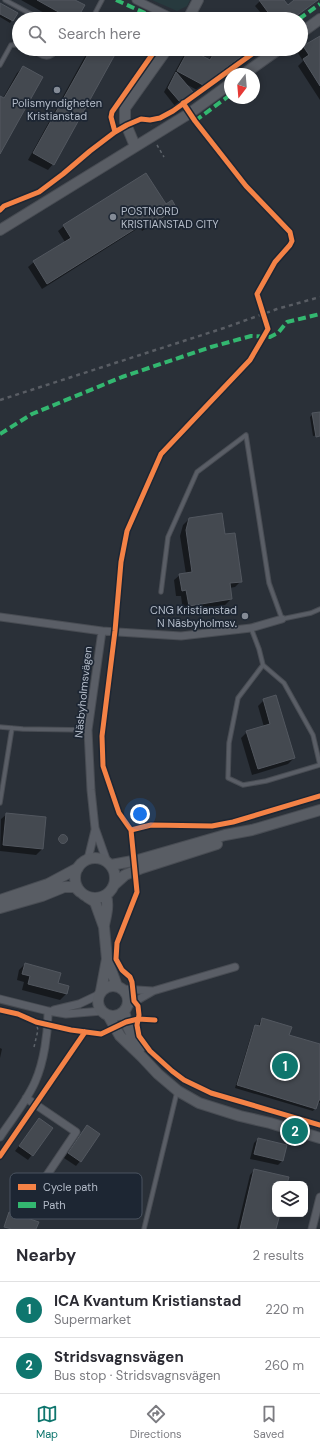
<!DOCTYPE html>
<html lang="en">
<head>
<meta charset="utf-8">
<style>
  :root { --surface:#fff; --page:#f2f2f3; --text:#2b2b33; --muted:#7c7c81; --line:#e1e1e2; --accent:#0f766e }
  body { margin:0; font-family:"DM Sans",sans-serif; background:var(--page); color:var(--text) }
  .controls { position:absolute; right:12px; bottom:12px; display:grid; overflow:hidden; border-radius:8px; box-shadow:0 2px 6px #0003 }
  .controls button { width:36px; height:36px; display:grid; place-items:center; padding:0; border:0; border-bottom:1px solid var(--line); background:var(--surface); color:var(--text); font:20px sans-serif }
  .compass { position:absolute; left:224px; top:68px; width:36px; height:36px; border-radius:50%; background:var(--surface); box-shadow:0 2px 6px #0003; rotate:196deg }
  .you { position:absolute; left:140px; top:814px; width:14px; height:14px; margin:-10px; border:3px solid #fff; border-radius:50%; background:#1a73e8; box-shadow:0 0 0 6px #1a73e833 }
  .badge { display:grid; place-items:center; width:26px; height:26px; border-radius:50%; background:var(--accent); color:#fff; font-size:13px; font-weight:700 }
  .pin { position:absolute; translate:-50% -50%; border:2px solid #fff; box-shadow:0 1px 4px #0006 }
  .list { margin:0; padding:0; list-style:none }
  h2 { display:flex; justify-content:space-between; align-items:center; height:52px; margin:0; padding:0 16px; font-size:17px }
  h2 small { font-size:13px; font-weight:400; color:var(--muted) }
  .list li { display:grid; grid-template-columns:26px 1fr auto; gap:12px; align-items:center; box-sizing:border-box; height:56px; padding:0 16px; border-top:1px solid var(--line) }
  .list b { display:block; font-size:15px; white-space:nowrap }
  .list p { margin:0; font-size:13px; white-space:nowrap; color:var(--muted) }
  .list em { font-size:13px; font-style:normal; color:var(--muted) }
  .icon { flex:none; width:22px; height:22px; fill:none; stroke:currentColor; stroke-width:2; stroke-linecap:round; stroke-linejoin:round }
  .map { position:relative; flex:none; width:320px; height:1229px; overflow:hidden }
  .search { position:absolute; background:var(--surface); box-shadow:0 2px 6px #0003; left:12px; right:12px; top:12px; height:44px; display:flex; align-items:center; gap:10px; box-sizing:border-box; padding:0 14px; border-radius:22px; color:var(--muted); font-size:15px }
  .sheet { height:164px; background:var(--surface) }
  nav { display:flex; justify-content:space-around; align-items:center; box-sizing:border-box; height:56px; border-top:1px solid var(--line); background:var(--surface); font-size:11px; color:var(--muted) }
  nav a { display:grid; justify-items:center; gap:2px }
  nav .on { color:var(--accent) }
  .map>svg:first-child { display:block }
</style>
</head>
<body>
<div class="map">
<svg width="320" height="1229" viewBox="0 0 320 1229">
  <rect width="100%" height="100%" fill="#2a3038"/>
  <path fill="#273a3e" d="M152,0H190L187,6L177,11Z"/>
  <path fill="#0007" d="M21,0H73L76,19H55Z
    M261,0H283L287,6L296,0H318L292,19H266L255,6Z
    M0,4L12,20L10,23L0,17Z
    M236,16L240,18L241,19H233Z
    M320,37V100L298,66L303,61L298,53L304,47Z
    M89,49H117L53,164L48,170L28,160Z
    M215,49H251L197,90L184,83L187,97L175,106L164,92L184,55L189,50L208,61Z
    M23,67L0,152V97L3,98L17,73Z
    M165,206L176,208L170,214L142,231L140,227L42,289L28,267L34,262L65,242L58,231L64,226Z
    M320,413V435L313,436L310,417L313,414Z
    M189,519L241,581L235,587L229,588L231,599L225,605L183,611L181,596H176L174,580L180,575L186,574L180,536L183,525Z
    M264,700L294,758L288,764L252,775L241,738L247,732L264,727L258,706Z
    M7,814L45,818L42,849L36,855L0,851L1,819Z
    M58 839a4 4 0 1 1 8 0a4 4 0 1 1-8 0Z
    M25,964L57,984L68,987L66,994L60,1000L22,990L24,982L17,980L19,970Z
    M262,1019L288,1036L320,1045V1103L317,1102L315,1108L313,1111L235,1088L253,1029L256,1026L258,1027L260,1022Z
    M0,1048L2,1049L0,1058Z
    M39,1120L51,1129L28,1160L15,1151Z
    M87,1126L80,1161L76,1166L64,1158Z
    M258,1139L282,1161L278,1165L250,1159L254,1143Z
    M254,1170L286,1184H275V1214H279L275,1229H237L250,1175Z"/>
  <path fill="#444950" stroke="#52575f" d="M37,0H75L85,5L77,19H71Z
    M259,0H284L288,5L294,0H318L292,19H273Z
    M0,3L18,13L13,21L0,14Z
    M320,36V86L303,59L309,55L303,46Z
    M91,49H118L54,165L33,153Z
    M189,49L210,60L216,49H251L203,85L177,71Z
    M23,66L43,77L0,154V96L4,98Z
    M176,72L193,92L180,102L168,88Z
    M146,173L166,204L172,200L177,209L148,226L146,222L47,284L33,261L71,238L63,225Z
    M320,412V436L316,437L312,413Z
    M222,513L225,534L235,533L242,582L230,583L232,599L189,606L186,590L182,591L179,574L192,572L186,530L189,518Z
    M276,695L295,758L258,769L246,731L270,724L263,699Z
    M6,813L46,817L43,849L3,845Z
    M58.5 839a4.5 4.5 0 1 1 9 0a4.5 4.5 0 1 1-9 0Z
    M25,963L61,973L58,983L69,986L67,994L28,984L30,976L22,974Z
    M262,1018L292,1027L289,1035L320,1044V1100H319L316,1109L237,1085L255,1025L260,1026Z
    M39,1118L53,1128L33,1156L19,1146Z
    M87,1125L100,1134L81,1162L68,1153Z
    M258,1138L287,1145L283,1161L254,1154Z
    M254,1169L289,1177L287,1184H275V1214H280L276,1229H240Z
    M9,1212L39,1222L36,1229H12L4,1227Z"/>
  <g fill="none" stroke-linecap="round" stroke-linejoin="round">
    <defs>
      <path id="lane" d="M5,0L40,19
        M92,19L102,0
        M33,49C41,58 51,61 57,49
        M60,49L69,51L74,49
        M0,65L11,45H19
        M161,592L168,537L197,472L246,435L269,583L282,619L311,613L320,609
        M251,628L259,649L263,665L284,683L313,735L320,765L266,781L243,785L228,778L229,743L238,698L263,665
        M0,727L23,729L88,730
        M0,803L12,728
        M144,1229L177,1092"/>
      <path id="street" d="M136,0L175,19
        M0,617L102,631
        M88,859L95,830
        M107,862L95,828L91,790L88,730L102,631L181,636L251,628L282,619
        M122,989L153,991
        M0,999L48,1011L66,1014L102,1011
        M127,1006L153,991L235,967
        M54,1010L79,1004L98,995
        M26,1098L76,1132L47,1175
        M0,1137C12,1119 26,1102 35,1082C44,1062 48,1033 48,1011
        M312,1229L320,1197"/>
      <path id="secondary" d="M188,19L198,0
        M301,33L320,19
        M244,74L279,49
        M135,146L125,122V108L167,49
        M0,230L190,113L230,84
        M75 878a20 20 0 1 1 40 0a20 20 0 1 1-40 0Z
        M111,865L138,860L225,835L252,830L320,810
        M115,884L125,875L142,868L217,844
        M87,897L95,902L104,927L107,959L117,986
        M0,900L48,884L78,868
        M0,908L42,896L64,887H75L80,892
        M104,925C106,916 109,905 106,896
        M98 1001a15 15 0 1 1 30 0a15 15 0 1 1-30 0Z
        M101,991L107,959
        M124,1011L128,1027L139,1050
        M108,1015L120,1036L142,1057L158,1074L178,1091L199,1103L240,1116L270,1123L320,1138"/>
    </defs>
    <use href="#lane" stroke="#484c53" stroke-width="5.5"/>
    <use href="#street" stroke="#484c53" stroke-width="9"/>
    <use href="#secondary" stroke="#484c53" stroke-width="12"/>
    <path stroke="#5d636a" stroke-width="1.5" stroke-dasharray="3 3" stroke-linecap="butt" d="M150,120L151,126
      M157,145L164,157
      M34,1047L38,1030L36,1022"/>
    <use href="#lane" stroke="#5a5e66" stroke-width="3.5"/>
    <use href="#street" stroke="#5a5e66" stroke-width="7"/>
    <use href="#secondary" stroke="#595d64" stroke-width="10"/>
    <path stroke="#595d64" stroke-width="2.5" stroke-dasharray="4 4" stroke-linecap="butt" d="M0,400L224,328L277,309L320,297"/>
    <path stroke="#33b770" stroke-width="4" stroke-dasharray="8 4" stroke-linecap="butt" d="M116,0L158,19
      M299,19L320,4
      M195,121L230,95
      M0,434L32,414L122,377L211,347L251,336L270,337L278,333L287,322L320,314"/>
    <defs>
      <path id="cycleway" d="M183,103L195,121L246,186L290,232L292,241L290,245L275,262L257,294L268,329L250,360L161,454L127,531L121,562L115,631L102,736L103,766L119,813L131,830L137,892L117,943L116,959L122,970L130,977L132,982L134,1001L138,1006L139,1015L137,1025L139,1036L150,1051L172,1071L184,1080L211,1093L320,1125
        M115,132L111,117L112,112L156,49
        M0,210L4,206L39,192L63,174L90,151L115,132L127,125L141,119L150,120L160,118L173,111L259,49
        M131,830L151,825L212,826L233,822L320,796
        M0,1010L18,1014L36,1022L71,1030L101,1034L126,1022L138,1019L155,1020
        M0,1156L85,1032"/>
    </defs>
    <use href="#cycleway" stroke="#1d2633" stroke-width="8"/>
    <use href="#cycleway" stroke="#f48246" stroke-width="5"/>
  </g>
  <g fill="#848b96" stroke="#1d2633" stroke-width="1.5">
    <circle cx="57" cy="90" r="4"/>
    <circle cx="113" cy="217" r="4"/>
    <circle cx="245" cy="616" r="4"/>
  </g>
  <g text-anchor="middle" dominant-baseline="central" stroke-width="3.5" stroke-linejoin="round" paint-order="stroke">
    <g font-size="11" fill="#b4bcc9" stroke="#1d2633">
      <text x="57" y="103">Polismyndigheten<tspan x="57" dy="13">Kristianstad</tspan></text>
      <text x="121" y="211" text-anchor="start">POSTNORD<tspan x="121" dy="13">KRISTIANSTAD CITY</tspan></text>
      <text x="237" y="610" text-anchor="end">CNG Kristianstad<tspan x="237" dy="13">N Näsbyholmsv.</tspan></text>
    </g>
    <g font-size="11" fill="#b4bcc9" stroke="#1d2633">
      <text transform="translate(83 692) rotate(-84)">Näsbyholmsvägen</text>
    </g>
  </g>
  <rect x="10" y="1173" width="132" height="46" rx="6" fill="#1d2633" stroke="#4a5360" stroke-width="1"/>
  <rect x="18" y="1184" width="18" height="6" fill="#f48246"/>
  <rect x="18" y="1202" width="18" height="6" fill="#33b770"/>
  <g font-size="11" fill="#b4bcc9">
    <text x="43" y="1191">Cycle path</text>
    <text x="43" y="1209">Path</text>
  </g>
</svg>
<div class="controls">
<button><svg class="icon" aria-label="layers" viewBox="0 0 24 24"><path d="M12 4l9 5-9 5-9-5zM3 14l9 5 9-5"/></svg></button>
</div>
<svg class="compass" viewBox="-18 -18 36 36"><path d="M0-13l5 13h-10z" fill="#e53935"/><path d="M0 13l5-13h-10z" fill="#7c7c81"/></svg>
<div class="you"></div>
<div class="pin badge" style="left:285px;top:1066px">1</div>
<div class="pin badge" style="left:295px;top:1131px">2</div>
<div class="search"><svg class="icon" aria-label="search" viewBox="0 0 24 24"><circle cx="10" cy="10" r="6"/><path d="M15 15l6 6"/></svg>Search here</div>
</div>
<section class="sheet">
<h2>Nearby<small>2 results</small></h2>
<ul class="list">
<li><span class="badge">1</span><div><b>ICA Kvantum Kristianstad</b><p>Supermarket</p></div><em>220 m</em></li>
<li><span class="badge">2</span><div><b>Stridsvagnsvägen</b><p>Bus stop · Stridsvagnsvägen</p></div><em>260 m</em></li>
</ul>
</section>
<nav>
<a class="on"><svg class="icon" aria-label="map" viewBox="0 0 24 24"><path d="M3 6l6-2 6 2 6-2v14l-6 2-6-2-6 2zM9 4v14M15 6v14"/></svg>Map</a>
<a><svg class="icon" aria-label="directions" viewBox="0 0 24 24"><path d="M12 3l9 9-9 9-9-9zM9 14v-3h6M13 9l2 2-2 2"/></svg>Directions</a>
<a><svg class="icon" aria-label="saved" viewBox="0 0 24 24"><path d="M7 4h10v16l-5-4-5 4z"/></svg>Saved</a>
</nav>
</body>
</html>
